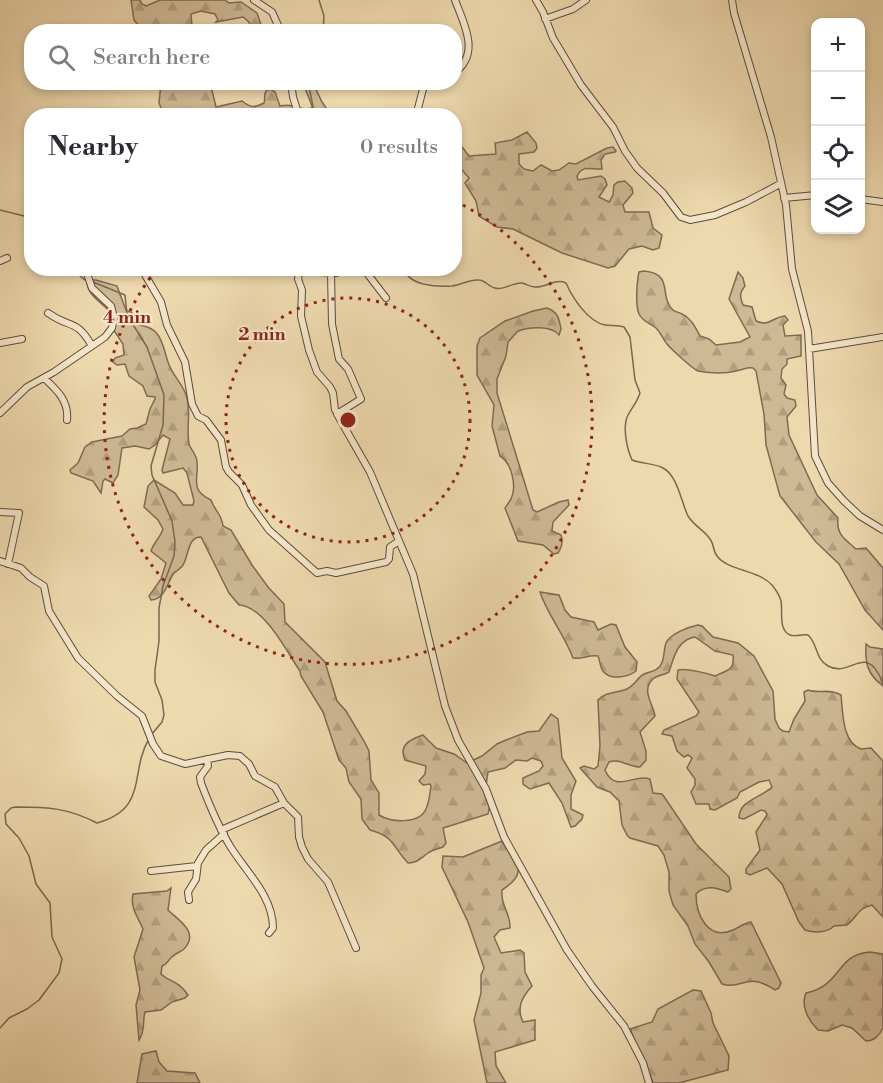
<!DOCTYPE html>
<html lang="en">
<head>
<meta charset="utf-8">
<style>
  :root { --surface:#fff; --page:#f2f2f3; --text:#2b2b33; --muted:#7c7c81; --line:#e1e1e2 }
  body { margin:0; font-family:"Libre Bodoni",serif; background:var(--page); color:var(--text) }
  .controls { position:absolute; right:18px; top:18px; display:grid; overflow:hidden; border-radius:12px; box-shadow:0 3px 9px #0003 }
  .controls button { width:54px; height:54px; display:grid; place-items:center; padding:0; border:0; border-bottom:2px solid var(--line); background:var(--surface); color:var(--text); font:30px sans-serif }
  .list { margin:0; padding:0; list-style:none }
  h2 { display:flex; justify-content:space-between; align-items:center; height:78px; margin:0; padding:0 24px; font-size:26px }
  h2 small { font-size:20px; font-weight:400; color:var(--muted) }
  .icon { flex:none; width:33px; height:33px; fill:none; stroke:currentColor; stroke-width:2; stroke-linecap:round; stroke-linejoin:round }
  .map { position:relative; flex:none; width:883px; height:1083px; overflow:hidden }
  .search { position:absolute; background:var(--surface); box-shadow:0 3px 9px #0003; left:24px; top:24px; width:438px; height:66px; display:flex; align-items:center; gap:15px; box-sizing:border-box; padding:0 21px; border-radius:24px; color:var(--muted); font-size:22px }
  .panel { position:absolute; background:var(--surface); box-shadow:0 3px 9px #0003; left:24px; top:108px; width:438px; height:168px; border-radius:24px }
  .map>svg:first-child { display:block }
</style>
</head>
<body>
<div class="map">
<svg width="883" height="1083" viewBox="0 0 883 1083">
  <defs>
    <pattern id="forest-firs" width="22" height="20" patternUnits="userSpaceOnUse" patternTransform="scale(1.5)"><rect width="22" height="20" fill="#ceb994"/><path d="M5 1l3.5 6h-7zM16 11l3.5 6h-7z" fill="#b19e7f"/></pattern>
  </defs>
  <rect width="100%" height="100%" fill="#eed9ae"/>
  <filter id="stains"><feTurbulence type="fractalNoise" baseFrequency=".00333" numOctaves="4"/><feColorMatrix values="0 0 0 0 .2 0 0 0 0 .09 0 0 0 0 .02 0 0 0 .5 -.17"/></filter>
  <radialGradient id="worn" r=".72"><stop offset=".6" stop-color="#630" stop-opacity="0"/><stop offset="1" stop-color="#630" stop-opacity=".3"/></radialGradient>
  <path fill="url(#forest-firs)" stroke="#7f6a54" stroke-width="1.5" d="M131,0H140L142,4L146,6L160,0H225L229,3L241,2L257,13L263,31H252L249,22L243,17L216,22L218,20L215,14L201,11L191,14L192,26L196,31H143L134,20Z
    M210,82L216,107L242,101C251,108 254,108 264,103C266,98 262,91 270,89L275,92L280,106C297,102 298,112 312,108V106L303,83H313L322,102L331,115L285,114L284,116L164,115L159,103L161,83Z
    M527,132L536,143L537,148L534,152L519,154V164L524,169L533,171L541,165L552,171L559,170L569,163L576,164L607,148L613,147L616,151L615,152L605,154L601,160L602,169C592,170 583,164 577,176L578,180L601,176L605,179L607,185L599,197L609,202L613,195L614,185L618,182L625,181L632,188L633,193L623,205L625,212H649L653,228L662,235L659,248L653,250L642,246L629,249L615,266L608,268L562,253L513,229L497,227L479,216L476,201L465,183L469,178L455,162V143H459L469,156L496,154L495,143L512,140Z
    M644,271C675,274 658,296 673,310C675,312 679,312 682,314C691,318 695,327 700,336L709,339L716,345L740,342L750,337L729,299L738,272L743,278L745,286C739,293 740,297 743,305L752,307L756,321C769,327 773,317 785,316L788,320L783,325L785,336L801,335V356L787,359V364L782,369L781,378L786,385L784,394L787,398L795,400L796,406L787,417L789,435L817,495L838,518C836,535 845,539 856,549L866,548L883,568V630L865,610L839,564L816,542L780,496L766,445L764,414L756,371L753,368C746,367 743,370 736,371C725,374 709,373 698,371C694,370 671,349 667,344C663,339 661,333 656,328C650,323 643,322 639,314C635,305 637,281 639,272Z
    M87,280H96L117,286L126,310L134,314L139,325C162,328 162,344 168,362C172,376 184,384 187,398C191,414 186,429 189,444C191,450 196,454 197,461C199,479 189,490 211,500C215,512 221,512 223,526L231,530L252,565L268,587L284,604L285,622L325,662L337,701L346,711L364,741L369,751L371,780L379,793V815C390,822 419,825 426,809C429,803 430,793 431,786L430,784L423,785L419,781L425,774L426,766L405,760C398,745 411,739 423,735L436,748L454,754L467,763L482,756L497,744L506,740L527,732L539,731L551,714L558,719L562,758L576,781L571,795V809L583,815L582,819L575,826L571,827L562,803L549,783L530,789L523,784V778L539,771L543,766L541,761L532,758L527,761L516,760L505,768L488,772L485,792L490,805L488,814L443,828L446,843L443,847C438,849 432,850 428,853C421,858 417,863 408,863C392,847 396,837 370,830L362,819L361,799L349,782L346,768L339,760L323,712L301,676L300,671C287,652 264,606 239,605L229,593L201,537C188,537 189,553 184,563C182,569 178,569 174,573C167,582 166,599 151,600L149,596L161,579L166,563L151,551C154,542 160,538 163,529L158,520L144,507L148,486L154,480L175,493L183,505H193L194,501L187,473L183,468L163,473L162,470L170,439L163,435L155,445L149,449L135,446L122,448L118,475L113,483L105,479L103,481L101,493L93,481L71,473L70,470L78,463L85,447L92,442L122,436L130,429L137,428L146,424L150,409L155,399V397L147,396L143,386L129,376L125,364L117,365L113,362L115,358L124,355L123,344L111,326L110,312C102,302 86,295 87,280Z
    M547,308C558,312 559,318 561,329L559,335C551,325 529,327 518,331L508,342L506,356L497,379V393L533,510L537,512L559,502L568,500L569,505L553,522L552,531L561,535C563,541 562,547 558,553L554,554L543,545L518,541L505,508C507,505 509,502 511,499C517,487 512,463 500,456L492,426L494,405L477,375V346L480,338L505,321L533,311Z
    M540,592L559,595L565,610L571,617L594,622L598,630L611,624L616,625L625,647L637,662L636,671C628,677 610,681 603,671C600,667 600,661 598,656C589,654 582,660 573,658C564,634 548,616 540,592Z
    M698,625L702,626L713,637L738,643L754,656L773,691L775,719L779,728L783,731L789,732L794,719L805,701L804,692L808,690C819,694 830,688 841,695C843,713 842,742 861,749L871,748L883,761V917L872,905C856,909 858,917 847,925L834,926C827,933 814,933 805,930L799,922L782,884L767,868L750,875L746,873V869L760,850L756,832L767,815L765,811L761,810L744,819L739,818C739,800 761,798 772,787L769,780L759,782L740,792L737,798L715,810L710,809L709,804H696L691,792L695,785V779L687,768L692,758L688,755L684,757L677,751L672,736L662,734L664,730L696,716L699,712L677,679L678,670C686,668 706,673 715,676C727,670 735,671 733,655L715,651L695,637C677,640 674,657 669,672C664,675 659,675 654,678C640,690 653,703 655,716L640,732L646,751V760L640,767C629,767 620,758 609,762L605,770C615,794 635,773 650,779L653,793L662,794L665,798L696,844L729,877L731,889L728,892C717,888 705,884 696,894C696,915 708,941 733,930C740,927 744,923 751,922L781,983L779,988L775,990C747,971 743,990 722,984L709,962L695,944L688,926L673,905L669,891V872L664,855L658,846L630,838L627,835L622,825L619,801L610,792L597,787L580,768L584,766L594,769L598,766L600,746L598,700C605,692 617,693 627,689C635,685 637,678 644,674C648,672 653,672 657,669C665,664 663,652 666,643C670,634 688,627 698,625Z
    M866,644L870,647L883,649V686C867,674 865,663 866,644Z
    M502,841C516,864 530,872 502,890C500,906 511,913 510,928L500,930L494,937L501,953L520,950L524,953L525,972L532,986C522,997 516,1008 523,1022L535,1020V1040L495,1052L496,1066L506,1083H487L474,1020L481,993V975L484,968L468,922L442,867L443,856L463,857Z
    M171,888L168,910C178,920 200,932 184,949C181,952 175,953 172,957C167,961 168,964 162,966L161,974C170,983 177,979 188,995L185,998L172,1002L161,1010L145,1012C142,1023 146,1029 139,1040L136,1005L140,990L134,957L143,929C138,917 130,908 133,894L167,891Z
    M870,952L883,954V1028C879,1035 875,1041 866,1041L852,1028L842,1025L828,1031L818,1030C809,1021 800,1006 806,993C842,986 836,954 870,952Z
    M693,990L701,991L711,1013L713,1023L729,1056L728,1070L679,1083H653L630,1029L652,1022L658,1009Z
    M156,1051L159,1062L167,1071L195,1073L200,1083H137L142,1054Z"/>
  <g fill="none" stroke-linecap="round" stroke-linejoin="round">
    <path stroke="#7b6750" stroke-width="1.5" d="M319,0L324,16L323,32
      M308,82L315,116
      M0,210L32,218
      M79,268L80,276L85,280
      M404,268C408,286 437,287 452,286C461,285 470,279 479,280C485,280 489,287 495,288C503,291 513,282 522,283C526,284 530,287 535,287C546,288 555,278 566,283C572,297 588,322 605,325C611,326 618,325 624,327L630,337L635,380L640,393C637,402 632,408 628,415C622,427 627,449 632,460C642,464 654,463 663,468C678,476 681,502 688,516C694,526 704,530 710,539C714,544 713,551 717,556C728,571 757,569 772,585C776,590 780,596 781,601C783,611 778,630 790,635C795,637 802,634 808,635C818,644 815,659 828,666C852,679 865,640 883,683
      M93,282L125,295L127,315L147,347L164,395L163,425L151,466L152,475L172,521L175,542L174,556L163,586L159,608V641L155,670V682L162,700L164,715L162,722L151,735
      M0,1028L9,1018L27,1009L39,1000L59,973L62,959L52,937L50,903L36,884L29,856L19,838L6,824L5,814L11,808L16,807C48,807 68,808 97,823C149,809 129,772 149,739"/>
    <defs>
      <path id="street" d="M254,0L272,12L281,32
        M536,0L543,12L553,38L581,85L613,127L625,151L637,168L663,193L681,217L690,220L715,215L746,202L780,184
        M732,0L734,13L771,137L786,205L792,269L808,331L815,456L828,483L844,501L860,516L883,530
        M545,19L573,9L586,0
        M454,73C481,54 464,24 455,0
        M291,82L293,97L299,116
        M416,116L423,89L429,82
        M784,198L816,195
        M860,199L883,202
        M0,261L7,258
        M141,268L161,302L167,325L185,362L192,404L198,416L206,420L221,440L226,467L229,472L242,485L251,505L269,530L317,573L327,571L336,573L386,562L389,559L390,547L399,541
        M300,268L304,271L335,273L356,268
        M363,268L386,298
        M300,269L298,279L302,290L301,316L309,350L317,372L330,387L333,393L335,410L338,412
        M331,272L332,324L339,359L348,369L361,399L337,414L370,472L413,574L445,706L458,740L486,789L504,837L567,950L592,986L624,1026L643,1063L649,1083
        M48,313C70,329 76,318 92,346
        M0,343L22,339
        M809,349L883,337
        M44,378C57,390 69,401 67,420
        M0,413L27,387L54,372L105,337L112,328L114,318L111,306L92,288L85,268
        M0,512L19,513L8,564
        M0,561L21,568L30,577L44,586L49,611L78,658L117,696L142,716L153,744L161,756L185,764L228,755L240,756L249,764L255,776L275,787L284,803L298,817L299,837L302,847L308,859L328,882L356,948
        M207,759L208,766L200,777L201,783C209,804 218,826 230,846C246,872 273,896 273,928L269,933
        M221,830L284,803
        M151,871L197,866
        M189,900L188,892L196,879L198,863L206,850L224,834"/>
    </defs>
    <use href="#street" stroke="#604b3a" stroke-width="8"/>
    <use href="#street" stroke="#f4e6ca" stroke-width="6"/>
  </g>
  <g fill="none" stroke="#8f2418" stroke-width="3" stroke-dasharray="3 6">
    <circle cx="348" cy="420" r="122"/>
    <path d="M455 201A244 244 0 1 1 156 270"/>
  </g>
  <circle cx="348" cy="420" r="9" fill="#8f2418" stroke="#f4e6ca" stroke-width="3"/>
  <g font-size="18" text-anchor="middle" font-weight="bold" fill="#8f2418" stroke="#f4e6ca" stroke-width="4.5" stroke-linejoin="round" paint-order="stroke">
    <text x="127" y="323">4 min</text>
    <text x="262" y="340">2 min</text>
  </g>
  <rect width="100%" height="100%" filter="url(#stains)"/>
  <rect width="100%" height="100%" fill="url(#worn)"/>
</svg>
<div class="controls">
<button>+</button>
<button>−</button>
<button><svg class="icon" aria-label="locate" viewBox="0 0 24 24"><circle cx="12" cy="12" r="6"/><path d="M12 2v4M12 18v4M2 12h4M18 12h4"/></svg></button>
<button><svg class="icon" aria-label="layers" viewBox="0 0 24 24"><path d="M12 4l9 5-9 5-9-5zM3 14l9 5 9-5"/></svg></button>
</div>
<div class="search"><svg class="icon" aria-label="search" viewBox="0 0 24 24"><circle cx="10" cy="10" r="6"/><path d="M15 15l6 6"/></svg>Search here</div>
<section class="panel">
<h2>Nearby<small>0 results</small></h2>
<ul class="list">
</ul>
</section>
</div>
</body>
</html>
